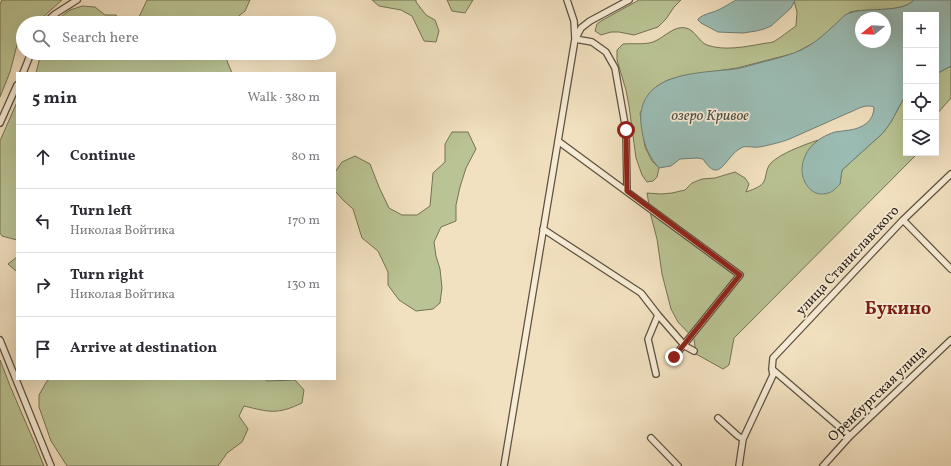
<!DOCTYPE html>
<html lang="en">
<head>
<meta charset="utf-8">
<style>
  :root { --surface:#fff; --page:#f2f2f3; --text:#2b2b33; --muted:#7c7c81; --line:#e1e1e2 }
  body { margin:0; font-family:Vollkorn,serif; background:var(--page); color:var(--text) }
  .controls { position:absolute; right:12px; top:12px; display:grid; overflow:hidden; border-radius:0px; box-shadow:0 4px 16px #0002 }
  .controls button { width:36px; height:36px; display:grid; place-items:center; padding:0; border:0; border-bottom:1px solid var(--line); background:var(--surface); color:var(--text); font:20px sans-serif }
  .compass { position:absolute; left:855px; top:12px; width:36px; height:36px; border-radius:50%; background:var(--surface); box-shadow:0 4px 16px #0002; rotate:252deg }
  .stop { position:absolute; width:12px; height:12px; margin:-9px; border:3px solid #8f2418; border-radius:50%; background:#fff }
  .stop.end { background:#8f2418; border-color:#fff; box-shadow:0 1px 4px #0008 }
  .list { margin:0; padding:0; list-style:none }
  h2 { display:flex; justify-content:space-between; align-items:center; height:52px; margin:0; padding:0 16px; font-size:17px }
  h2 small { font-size:13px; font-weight:400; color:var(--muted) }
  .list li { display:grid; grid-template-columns:26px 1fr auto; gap:12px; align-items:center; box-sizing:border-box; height:64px; padding:0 16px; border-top:1px solid var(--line) }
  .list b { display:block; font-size:15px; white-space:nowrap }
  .list p { margin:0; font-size:13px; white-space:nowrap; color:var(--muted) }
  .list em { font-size:13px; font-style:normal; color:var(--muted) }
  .icon { flex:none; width:22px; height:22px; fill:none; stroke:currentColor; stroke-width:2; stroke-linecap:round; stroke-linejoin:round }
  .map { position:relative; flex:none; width:951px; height:466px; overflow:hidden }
  .search { position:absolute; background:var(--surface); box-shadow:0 4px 16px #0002; left:16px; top:16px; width:320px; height:44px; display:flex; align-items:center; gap:10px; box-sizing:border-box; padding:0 14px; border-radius:22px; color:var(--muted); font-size:15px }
  .panel { position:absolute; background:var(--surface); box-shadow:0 4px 16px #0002; left:16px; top:72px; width:320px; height:308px; border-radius:0px }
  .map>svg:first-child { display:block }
</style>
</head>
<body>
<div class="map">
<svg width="951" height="466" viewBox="0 0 951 466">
  <rect width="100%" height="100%" fill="#f2e1c0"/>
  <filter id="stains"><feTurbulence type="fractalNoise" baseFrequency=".005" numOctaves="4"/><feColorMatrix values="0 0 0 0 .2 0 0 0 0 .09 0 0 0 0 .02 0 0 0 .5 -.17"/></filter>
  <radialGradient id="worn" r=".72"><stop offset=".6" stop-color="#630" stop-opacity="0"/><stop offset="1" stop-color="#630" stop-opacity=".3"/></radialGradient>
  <path fill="#bac393" stroke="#737254" d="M2,0H62L42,18L39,23H23V42L17,45L10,72L0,97V4Z
    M147,0H250L245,11L230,23H53L70,10L82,6L95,7L105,15H116L121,23H132L140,15Z
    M372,0H416V2L426,15L435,20L439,31L436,42L424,41L412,16L401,10L379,6Z
    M447,0H473L465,13L452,11Z
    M639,0H681L674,7L666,19L658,27L634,35L619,32H611L601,35L595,31L597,24L601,21Z
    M795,0H914C902,13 867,8 850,12L817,41L795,53L737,68L682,76L668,80L657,86L640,113L645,147L652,161L659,168L657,177L653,181L647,182L642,175L636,158L629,106L626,90L617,60V50L623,44C633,43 644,45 653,42C664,38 674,25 686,28C695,30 699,42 707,45C724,51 744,47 761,44C765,43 770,43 773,42C779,39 790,30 796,26L797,12L794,1Z
    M41,53H226L227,61L232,73H36Z
    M951,66V98L936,115V74Z
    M906,94V153H918L734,338L729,365L723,369L696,354L694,339L678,322L671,309L662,274L657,239L651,216L647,193L661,194L672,193L685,190L692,183L702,179L715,178L735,172L745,178L749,184L746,192C751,190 759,188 763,183C767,178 765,169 771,163C781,153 804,145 818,140L809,149L840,184L842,170L883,133L891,122Z
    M17,102V240L2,236L0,233V141Z
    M452,132H468L476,149L466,168L460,187L456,205V221L441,227L434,242L436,256L440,269L442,288L440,303L433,309L416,311L399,300L388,285V272L378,251L362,238L353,209L344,201L335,191V172L342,162L355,156L370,164L379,187L389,208L402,215H417L430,206L433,173L445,162V144Z
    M17,257V271H16L8,264Z
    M0,360C13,396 30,430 44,466H0Z
    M50,379H264L267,381L295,380L304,390L302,403C277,415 269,412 244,406L239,416L248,429L242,442L227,453L218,466H67L51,441L39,407V395L47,381Z"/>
  <path fill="#9bbdb5" stroke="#6f7f75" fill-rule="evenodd" d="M736,0H795L791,8L771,26L764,29L756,31L743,33L718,32L701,23L698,20V19C702,15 710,13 716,11C723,8 729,4 736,0Z
    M914,0H951V66L936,74V15H906V94L891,122L883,133L842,170L840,184C837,187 833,192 828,193C814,198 803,185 802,171C802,151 816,138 835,132C840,131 845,131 850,130C863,128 874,121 874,107C871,106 870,106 868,106C861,106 854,111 848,113C830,121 812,129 794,137C787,141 766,146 759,147C753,148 745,145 741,148C725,156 720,186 703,159L697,158L680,159L671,166L659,168C647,155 643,141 641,124C641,120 640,116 641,112C647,71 704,73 735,69C743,68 751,65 759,63C771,60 783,57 794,53C814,46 829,30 845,15C864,5 900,15 914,0ZM861,18H885V42H861Z"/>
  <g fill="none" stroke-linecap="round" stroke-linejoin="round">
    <defs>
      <path id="minor" d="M45,23L55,14L77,0
        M576,38L581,28L590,21L629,0
        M575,39L592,42L606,52L615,68L626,130L627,191
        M23,73L31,53
        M0,123L17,85
        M558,141L740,275L674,357
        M903,220L951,269
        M543,229L641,293L658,315L648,339L656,374
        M658,315L685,346L694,351
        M0,340L51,466
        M772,369L850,436
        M718,418L738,436L743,439
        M651,438L678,466
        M504,466L575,39L574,21L567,0
        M739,466L743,439L773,375L772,369L773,358L903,220L951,174
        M823,466L850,436L951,340"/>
    </defs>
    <use href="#minor" stroke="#5e5140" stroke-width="8"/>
    <use href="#minor" stroke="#f7ecd6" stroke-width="5.5"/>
  </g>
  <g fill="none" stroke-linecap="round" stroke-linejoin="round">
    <path stroke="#8f2418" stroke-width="5" d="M626,130L627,191L740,275L674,357"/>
  </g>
  <g text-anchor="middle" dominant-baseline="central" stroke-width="3.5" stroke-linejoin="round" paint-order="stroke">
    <g font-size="14" fill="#2c2116" stroke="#f7ecd6">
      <text transform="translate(848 261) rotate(-47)">улица Станиславского</text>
      <text transform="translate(878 394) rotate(-44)">Оренбургская улица</text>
    </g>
    <g font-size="15" font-style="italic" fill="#4d5046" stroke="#f7ecd6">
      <text x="710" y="116">озеро Кривое</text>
    </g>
    <g font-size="18" font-weight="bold" fill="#7a1f14" stroke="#f7ecd6">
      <text x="898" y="309">Букино</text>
    </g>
  </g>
  <rect width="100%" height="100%" filter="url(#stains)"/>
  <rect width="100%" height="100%" fill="url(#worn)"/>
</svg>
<div class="controls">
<button>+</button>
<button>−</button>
<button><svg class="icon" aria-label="locate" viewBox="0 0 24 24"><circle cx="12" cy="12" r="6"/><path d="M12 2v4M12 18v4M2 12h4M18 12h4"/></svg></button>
<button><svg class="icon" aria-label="layers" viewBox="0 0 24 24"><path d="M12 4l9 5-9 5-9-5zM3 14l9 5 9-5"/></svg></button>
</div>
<svg class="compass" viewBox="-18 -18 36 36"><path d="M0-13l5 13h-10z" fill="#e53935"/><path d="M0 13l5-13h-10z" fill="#7c7c81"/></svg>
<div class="stop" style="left:626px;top:130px"></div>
<div class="stop end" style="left:674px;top:357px"></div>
<div class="search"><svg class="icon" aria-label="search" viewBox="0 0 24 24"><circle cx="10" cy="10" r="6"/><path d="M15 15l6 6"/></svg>Search here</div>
<section class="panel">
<h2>5 min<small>Walk · 380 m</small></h2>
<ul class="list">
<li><svg class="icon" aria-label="ahead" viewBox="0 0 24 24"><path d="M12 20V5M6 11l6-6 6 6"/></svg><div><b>Continue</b></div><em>80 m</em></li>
<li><svg class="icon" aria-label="left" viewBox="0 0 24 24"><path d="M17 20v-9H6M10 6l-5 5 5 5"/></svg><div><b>Turn left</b><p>Николая Войтика</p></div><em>170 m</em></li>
<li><svg class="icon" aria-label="right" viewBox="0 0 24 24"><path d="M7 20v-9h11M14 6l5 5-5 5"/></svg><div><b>Turn right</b><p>Николая Войтика</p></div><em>130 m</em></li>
<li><svg class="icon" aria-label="arrive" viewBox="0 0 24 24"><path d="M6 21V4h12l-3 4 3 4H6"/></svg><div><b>Arrive at destination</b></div></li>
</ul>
</section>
</div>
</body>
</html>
